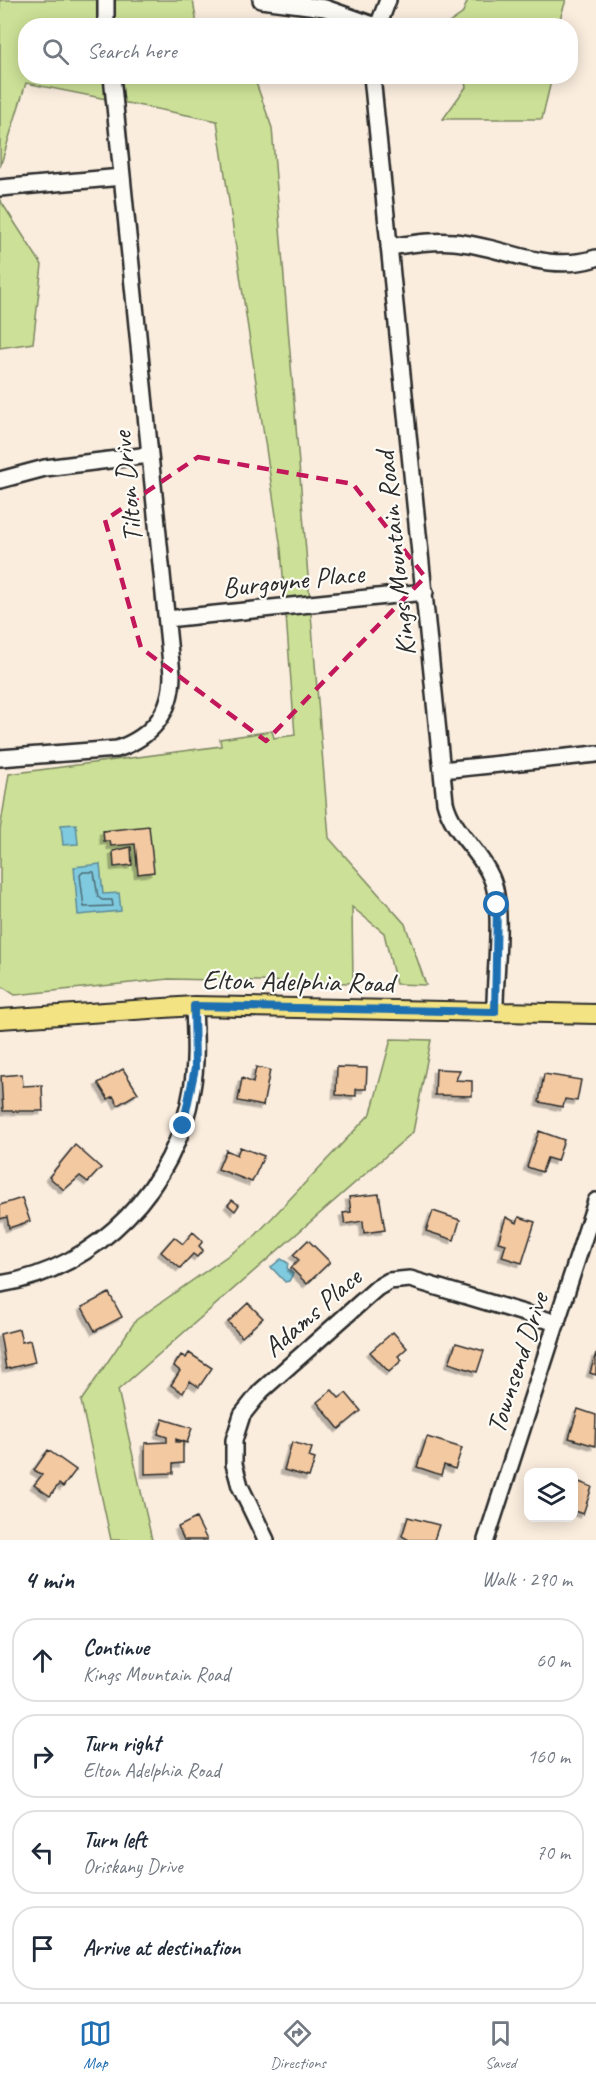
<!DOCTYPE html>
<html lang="en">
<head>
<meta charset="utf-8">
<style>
  :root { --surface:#fff; --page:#f6f6f7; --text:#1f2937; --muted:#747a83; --line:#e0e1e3; --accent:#1f6fb2 }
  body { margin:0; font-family:Caveat,sans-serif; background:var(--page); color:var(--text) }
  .controls { position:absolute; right:18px; bottom:18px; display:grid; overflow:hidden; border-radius:12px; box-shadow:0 3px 15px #0003 }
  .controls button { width:54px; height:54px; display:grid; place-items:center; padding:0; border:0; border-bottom:2px solid var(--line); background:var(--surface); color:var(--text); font:30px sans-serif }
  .stop { position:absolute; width:18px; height:18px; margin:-14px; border:4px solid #1f6fb2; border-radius:50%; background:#fff }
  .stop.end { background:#1f6fb2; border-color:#fff; box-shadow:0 2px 6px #0008 }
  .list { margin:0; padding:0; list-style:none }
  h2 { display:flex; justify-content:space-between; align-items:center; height:78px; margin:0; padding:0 24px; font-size:26px }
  h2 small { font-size:20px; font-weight:400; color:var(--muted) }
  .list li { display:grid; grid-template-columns:39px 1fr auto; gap:18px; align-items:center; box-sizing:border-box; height:84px; margin:0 12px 12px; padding:0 12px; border:2px solid var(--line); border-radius:24px }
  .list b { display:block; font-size:22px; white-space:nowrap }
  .list p { margin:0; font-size:20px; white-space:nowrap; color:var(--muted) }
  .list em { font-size:20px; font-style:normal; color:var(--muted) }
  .icon { flex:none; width:33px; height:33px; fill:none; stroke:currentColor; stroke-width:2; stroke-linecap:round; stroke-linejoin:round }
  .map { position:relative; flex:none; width:596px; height:1540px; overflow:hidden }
  .search { position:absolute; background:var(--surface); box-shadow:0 3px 15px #0003; left:18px; right:18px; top:18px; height:66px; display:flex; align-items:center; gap:15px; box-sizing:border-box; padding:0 21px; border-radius:24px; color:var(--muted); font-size:22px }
  .sheet { height:462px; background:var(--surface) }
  nav { display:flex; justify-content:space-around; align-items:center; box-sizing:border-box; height:84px; border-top:2px solid var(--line); background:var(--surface); font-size:16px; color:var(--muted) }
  nav a { display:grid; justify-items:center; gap:3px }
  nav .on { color:var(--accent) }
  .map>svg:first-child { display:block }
</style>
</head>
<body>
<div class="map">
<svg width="596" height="1540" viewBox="0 0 596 1540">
  <defs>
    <filter id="shadow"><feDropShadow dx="-3.5" dy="3.5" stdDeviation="0" flood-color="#0004"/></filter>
  </defs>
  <rect width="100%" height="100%" fill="#faedde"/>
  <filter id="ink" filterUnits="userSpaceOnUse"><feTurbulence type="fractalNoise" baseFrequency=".0167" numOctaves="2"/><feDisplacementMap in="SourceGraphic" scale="12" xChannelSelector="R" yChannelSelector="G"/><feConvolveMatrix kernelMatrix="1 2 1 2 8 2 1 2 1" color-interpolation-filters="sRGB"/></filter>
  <g filter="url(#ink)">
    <path fill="#cce197" stroke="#7c8661" stroke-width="1.5" d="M0,0H193L197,25L26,26V76L254,77L272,128L329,838L405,924L426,985L396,984L384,933L352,907L353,983L169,979L15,995L0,985V830L9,774L221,746L220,739L272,731L274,738L295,735L281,549L217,121L26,83L0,167Z
      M468,0H566L558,25H446L462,14Z
      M464,77H552L542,119H443L466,87Z
      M0,200L42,265L33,343L0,348Z
      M391,1039L431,1040L413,1132L118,1390L152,1540H111L81,1401L136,1320L253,1238L371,1113Z"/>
    <path fill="#7fcadf" stroke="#5d8a97" stroke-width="1.5" d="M76,824L78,844L63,845L61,825Z
      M100,864L103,894L119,893L121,911L78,915L74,867Z
      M281,1259L288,1263L287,1268L293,1274L289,1281L285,1282L271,1267Z"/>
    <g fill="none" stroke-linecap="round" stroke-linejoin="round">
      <path stroke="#4d6b73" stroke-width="1.5" d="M83,872H94L98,897L102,900H112L113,906L84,907L80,875Z"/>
    </g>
    <path fill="#f3c9a2" stroke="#2b2b2b" stroke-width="1.5" filter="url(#shadow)" d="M149,826L154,872L138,874L135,844L111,846L110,841H104L103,831Z
      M131,847L132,865L114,867L113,851Z
      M256,1067L270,1070L263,1106L238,1101L242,1078L253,1083Z
      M337,1067L367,1068L366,1089H356V1096L336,1095Z
      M123,1069L138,1093L118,1105L113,1096L108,1099L98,1083Z
      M436,1069L460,1070L456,1080L472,1081V1096L435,1095Z
      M22,1074L23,1086L42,1085L43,1111H3L1,1076Z
      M544,1074L581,1080L577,1101L565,1099L563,1107L539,1102Z
      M539,1131L564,1140L557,1161L547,1158L542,1172L527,1167Z
      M75,1145L101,1168L88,1182L80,1176L64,1190L49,1177Z
      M240,1147L264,1156L252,1182L218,1169L226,1150L237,1155Z
      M379,1194L385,1230L364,1233L363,1221L345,1224L343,1213L351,1212L349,1197Z
      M22,1198L30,1221L9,1228L7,1217L0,1219V1205Z
      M232,1200L239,1205L235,1211L228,1205Z
      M433,1211L460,1220L454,1240L426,1231Z
      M506,1217L517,1223L519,1217L535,1222L522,1263L502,1257L506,1244L498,1242Z
      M193,1232L203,1241L199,1246L203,1250L197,1257L193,1254L180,1268L161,1252L174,1237L183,1244Z
      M308,1240L330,1262L307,1284L291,1268L299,1260L293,1255Z
      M109,1293L122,1317L95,1331L82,1307Z
      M248,1303L263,1318L242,1337L228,1322Z
      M19,1329L22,1342L30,1340L35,1362L6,1369L0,1334Z
      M393,1332L407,1348L398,1356L402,1360L389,1372L370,1352Z
      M456,1343L484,1351L477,1372L449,1363Z
      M189,1353L212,1368L199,1387L190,1381L183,1393L171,1385L180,1371L174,1366L181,1355L186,1358Z
      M596,1353V1375L590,1373Z
      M332,1390L339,1398L346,1393L361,1411L339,1429L317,1402Z
      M578,1409L596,1415L595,1446L569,1438Z
      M163,1419L192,1428L187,1443L176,1439V1442H183V1463L173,1464V1473L145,1474V1443L167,1442V1437L158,1434Z
      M427,1437L462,1448L455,1469L444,1465L441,1475L417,1467Z
      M292,1442L312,1448L309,1457L315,1459L309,1477L284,1470Z
      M48,1450L76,1470L63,1487L59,1484L50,1496L34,1485L42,1475L34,1470Z
      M574,1480L592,1487L583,1514L574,1511Z
      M408,1517L439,1525L434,1540H409L402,1536Z
      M196,1518L207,1540H184L178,1527Z"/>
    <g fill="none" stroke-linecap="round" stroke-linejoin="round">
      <defs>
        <path id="minor" d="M261,0L325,8L376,26
          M106,26V0
          M378,26L388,0
          M372,76L445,802C453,833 479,849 491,877C505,907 494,977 495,1012
          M0,188L122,177
          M389,247C410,244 433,240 454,242C504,246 545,274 596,258
          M0,480L45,468L149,455
          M167,619L425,592
          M0,758L117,749C152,737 172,712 172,674L112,76
          M442,770L596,754
          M0,1284C98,1269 177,1185 192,1089C197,1061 195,1034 194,1006
          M266,1540L240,1486L234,1464V1440L242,1415L261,1391L377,1288L389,1281L410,1279L557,1323
          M486,1540L596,1201"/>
        <path id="major" d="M0,1019L194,1006L596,1014"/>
      </defs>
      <use href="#minor" stroke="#2b2b2b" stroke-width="20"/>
      <use href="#major" stroke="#2b2b2b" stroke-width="22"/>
      <use href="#minor" stroke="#fdfcf7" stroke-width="15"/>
      <use href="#major" stroke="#f4e382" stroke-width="18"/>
    </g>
  </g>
  <g fill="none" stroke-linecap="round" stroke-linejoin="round" filter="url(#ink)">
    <path stroke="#1f6fb2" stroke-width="8" d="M183,1126L195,1068L194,1006L495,1012L497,905"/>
  </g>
  <path fill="none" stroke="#c2185b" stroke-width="4.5" stroke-dasharray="12 8" stroke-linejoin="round" d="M198,457L353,484L425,577L266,741L141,648L105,520Z"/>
  <g text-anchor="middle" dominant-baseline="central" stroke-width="4.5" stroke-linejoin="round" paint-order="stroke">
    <g font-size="28" fill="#2b2b2b" stroke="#fdfcf7">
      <text transform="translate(127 487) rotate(-96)">Tilton Drive</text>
      <text transform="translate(395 554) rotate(-96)">Kings Mountain Road</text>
      <text transform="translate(293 580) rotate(-6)">Burgoyne Place</text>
      <text transform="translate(298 981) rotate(1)">Elton Adelphia Road</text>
      <text transform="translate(312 1312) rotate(-41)">Adams Place</text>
      <text transform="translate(517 1363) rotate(-72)">Townsend Drive</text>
    </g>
  </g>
</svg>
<div class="controls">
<button><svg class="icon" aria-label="layers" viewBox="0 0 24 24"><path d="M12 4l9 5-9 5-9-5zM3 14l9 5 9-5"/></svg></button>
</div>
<div class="stop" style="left:497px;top:905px"></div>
<div class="stop end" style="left:183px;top:1126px"></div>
<div class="search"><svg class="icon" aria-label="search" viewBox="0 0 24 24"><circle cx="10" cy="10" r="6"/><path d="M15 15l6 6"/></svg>Search here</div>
</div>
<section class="sheet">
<h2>4 min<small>Walk · 290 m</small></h2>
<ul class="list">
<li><svg class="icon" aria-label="ahead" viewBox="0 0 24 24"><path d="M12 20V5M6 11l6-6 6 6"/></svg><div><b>Continue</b><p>Kings Mountain Road</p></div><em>60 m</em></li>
<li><svg class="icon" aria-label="right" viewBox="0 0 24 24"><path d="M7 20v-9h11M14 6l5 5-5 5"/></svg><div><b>Turn right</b><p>Elton Adelphia Road</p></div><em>160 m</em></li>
<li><svg class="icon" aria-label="left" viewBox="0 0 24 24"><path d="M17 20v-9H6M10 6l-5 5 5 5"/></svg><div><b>Turn left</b><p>Oriskany Drive</p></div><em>70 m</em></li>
<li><svg class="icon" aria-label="arrive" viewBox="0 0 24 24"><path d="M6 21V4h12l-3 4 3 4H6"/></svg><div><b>Arrive at destination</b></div></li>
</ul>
</section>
<nav>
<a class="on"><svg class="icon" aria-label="map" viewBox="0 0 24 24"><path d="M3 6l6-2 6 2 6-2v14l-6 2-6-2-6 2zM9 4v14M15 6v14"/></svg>Map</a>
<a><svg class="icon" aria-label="directions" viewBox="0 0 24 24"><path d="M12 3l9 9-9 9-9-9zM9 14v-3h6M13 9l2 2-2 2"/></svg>Directions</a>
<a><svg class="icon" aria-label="saved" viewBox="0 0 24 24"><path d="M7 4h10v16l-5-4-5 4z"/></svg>Saved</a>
</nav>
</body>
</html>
